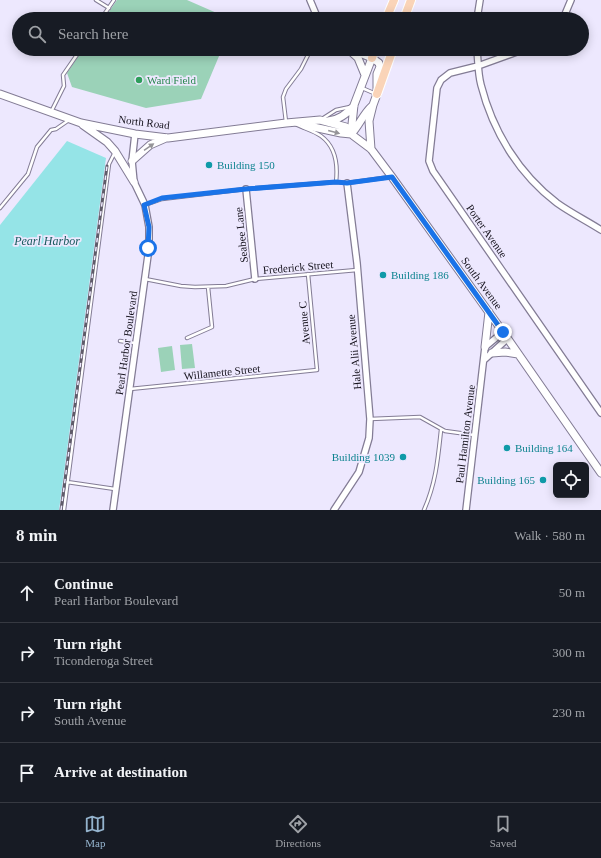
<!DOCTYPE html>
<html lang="en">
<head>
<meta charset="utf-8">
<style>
  :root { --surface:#171b24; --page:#20242c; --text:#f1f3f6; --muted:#9ea1a6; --line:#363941; --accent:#94b3cd }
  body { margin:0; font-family:Georgia,serif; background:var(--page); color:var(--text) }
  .controls { position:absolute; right:12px; bottom:12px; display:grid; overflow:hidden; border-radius:6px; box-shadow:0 2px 10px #0003 }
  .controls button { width:36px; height:36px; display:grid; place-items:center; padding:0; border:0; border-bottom:1px solid var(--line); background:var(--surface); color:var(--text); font:20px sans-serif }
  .stop { position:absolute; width:12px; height:12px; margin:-9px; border:3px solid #1a73e8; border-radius:50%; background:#fff }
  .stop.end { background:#1a73e8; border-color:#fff; box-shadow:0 1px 4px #0008 }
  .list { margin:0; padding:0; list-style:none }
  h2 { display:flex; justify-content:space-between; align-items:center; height:52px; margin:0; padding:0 16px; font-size:17px }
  h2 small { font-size:13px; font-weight:400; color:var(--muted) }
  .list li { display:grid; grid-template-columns:26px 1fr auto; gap:12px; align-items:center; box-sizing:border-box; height:60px; padding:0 16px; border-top:1px solid var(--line) }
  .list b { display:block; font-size:15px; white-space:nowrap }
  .list p { margin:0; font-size:13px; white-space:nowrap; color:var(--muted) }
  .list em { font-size:13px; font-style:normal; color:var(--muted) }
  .icon { flex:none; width:22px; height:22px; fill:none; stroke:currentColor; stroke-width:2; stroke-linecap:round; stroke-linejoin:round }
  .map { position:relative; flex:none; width:601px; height:510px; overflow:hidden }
  .search { position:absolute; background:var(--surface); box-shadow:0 2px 10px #0003; left:12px; right:12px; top:12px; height:44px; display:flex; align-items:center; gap:10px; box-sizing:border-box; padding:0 14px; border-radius:22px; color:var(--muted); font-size:15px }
  .sheet { height:292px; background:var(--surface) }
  nav { display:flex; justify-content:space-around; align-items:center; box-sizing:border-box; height:56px; border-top:1px solid var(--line); background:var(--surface); font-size:11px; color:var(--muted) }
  nav a { display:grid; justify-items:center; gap:2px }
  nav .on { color:var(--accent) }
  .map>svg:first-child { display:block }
</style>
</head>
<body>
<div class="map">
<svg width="601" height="510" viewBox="0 0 601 510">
  <rect width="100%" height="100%" fill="#ede8fe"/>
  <path fill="#9bd2b8" d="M117,0H187L219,14L221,19H104Z
    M83,49H222L201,99L146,108L72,87L67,73Z
    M192,344L195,368L182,369L180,345Z
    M172,346L175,370L161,372L158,348Z"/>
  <path fill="#95e4e7" d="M67,141L106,158L59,510H0V225Z"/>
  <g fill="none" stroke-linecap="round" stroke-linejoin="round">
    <defs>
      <path id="lane" d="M96,0L109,8
        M101,19L114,0
        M362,88L376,94
        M51,112L64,86L63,75L81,49
        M322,119L336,110L350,107
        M286,122L283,97L286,89L301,69L311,49
        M295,124C303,128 314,131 321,136C336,147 338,165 336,182
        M145,205L162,199L246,189L336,182L347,183L390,177
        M0,208L28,174L37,147L51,130L56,129L69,120
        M145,279L181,286L195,287L226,286L255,279L357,270
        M187,338L212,327L208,287
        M120,341L135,343
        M130,389L317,370L308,274
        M370,419L420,417L445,431L474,435
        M67,482L115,489
        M64,510L109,164L114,154
        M424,510C436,483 438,458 441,430"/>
      <path id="street" d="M310,0L318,19
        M477,19L480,0
        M563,19L571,0
        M477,49C478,61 478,74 481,85C493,132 519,174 557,203C571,213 587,221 601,230
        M525,49L478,66L450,73L441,80L437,88L429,161L433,171L601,413
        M246,189L255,279
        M484,360L507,339
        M113,510L149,248V227L145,205L134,182L132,161L135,134
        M334,510L359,472L369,438L370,419L357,263L347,183
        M466,510L485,347L503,332"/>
      <path id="secondary" d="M348,49L358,58L365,75
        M353,50L372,58L379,63L380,67L377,74V94L373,105L369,121L371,149
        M0,94L81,123L135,134L168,138L286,123L320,120L346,127L351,134L371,149L392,177L503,332L601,473
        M328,121C339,120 346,114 354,106
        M83,125L107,142L115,151L134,182
        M304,125L341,133L351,134
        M351,134L354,105L372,58
        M351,134C359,126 363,114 372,106
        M132,161L150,145L166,138
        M485,347L489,312
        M492,353L505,352L518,354"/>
      <path id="primary" d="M386,19L394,0
        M404,19L411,0
        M353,50L362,49
        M372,58L375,49
        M377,94L393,49"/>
    </defs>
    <use href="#lane" stroke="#837c95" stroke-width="4.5"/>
    <use href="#street" stroke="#837c95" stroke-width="8"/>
    <use href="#secondary" stroke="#837c95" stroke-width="9"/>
    <use href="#primary" stroke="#fff" stroke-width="10"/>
    <use href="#lane" stroke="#fff" stroke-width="2.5"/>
    <use href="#street" stroke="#fff" stroke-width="5.5"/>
    <use href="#secondary" stroke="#fff" stroke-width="7"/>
    <use href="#primary" stroke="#fad4b8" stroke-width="8"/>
    <defs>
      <path id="rail" d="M61,510L107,166"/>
    </defs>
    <use href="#rail" stroke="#5f5b69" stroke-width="3"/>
    <use href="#rail" stroke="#ede8fe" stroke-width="1.5" stroke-dasharray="4.5" stroke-linecap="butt"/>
  </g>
  <defs><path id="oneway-solid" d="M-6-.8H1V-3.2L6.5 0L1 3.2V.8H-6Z"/></defs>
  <g fill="#959498">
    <use href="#oneway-solid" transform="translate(334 132) rotate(15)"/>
    <use href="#oneway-solid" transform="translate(149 147) rotate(-34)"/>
  </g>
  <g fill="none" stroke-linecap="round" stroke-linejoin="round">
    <path stroke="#1a73e8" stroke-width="5" d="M148,248L149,227L144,205L162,198L246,189L336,182L347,183L392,177L503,332"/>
  </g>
  <circle fill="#2e9e5b" stroke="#ede8fe" stroke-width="1.5" cx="139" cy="80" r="4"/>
  <g fill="#0f9aa8" stroke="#ede8fe" stroke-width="1.5">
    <circle cx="209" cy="165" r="4"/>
    <circle cx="383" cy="275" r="4"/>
    <circle cx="507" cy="448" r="4"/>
    <circle cx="403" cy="457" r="4"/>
    <circle cx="543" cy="480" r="4"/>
  </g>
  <g text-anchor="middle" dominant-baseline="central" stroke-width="3.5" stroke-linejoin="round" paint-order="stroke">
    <g font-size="11" fill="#27864d" stroke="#ede8fe" text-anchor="start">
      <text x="147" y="80">Ward Field</text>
    </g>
    <g font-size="11" fill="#14111b" stroke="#ede8fe">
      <text transform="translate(144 122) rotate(7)">North Road</text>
      <text transform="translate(487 231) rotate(55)">Porter Avenue</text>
      <text transform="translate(241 235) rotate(-96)">Seabee Lane</text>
      <text transform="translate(298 267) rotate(-5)">Frederick Street</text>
      <text transform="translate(482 283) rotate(54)">South Avenue</text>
      <text transform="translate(304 323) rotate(-95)">Avenue C</text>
      <text transform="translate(126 343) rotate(-82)">Pearl Harbor Boulevard</text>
      <text transform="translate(354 352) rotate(-95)">Hale Alii Avenue</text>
      <text transform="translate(222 372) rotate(-6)">Willamette Street</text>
      <text transform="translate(465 434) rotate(-83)">Paul Hamilton Avenue</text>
    </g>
    <g font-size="11" fill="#0d838f" stroke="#ede8fe" text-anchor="start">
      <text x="217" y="165">Building 150</text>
      <text x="391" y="275">Building 186</text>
      <text x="515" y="448">Building 164</text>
      <text x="395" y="457" text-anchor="end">Building 1039</text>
      <text x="535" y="480" text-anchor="end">Building 165</text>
    </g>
    <g font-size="12" font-style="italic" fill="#16595c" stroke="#ede8fe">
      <text x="47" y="241">Pearl Harbor</text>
    </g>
  </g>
</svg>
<div class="controls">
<button><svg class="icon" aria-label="locate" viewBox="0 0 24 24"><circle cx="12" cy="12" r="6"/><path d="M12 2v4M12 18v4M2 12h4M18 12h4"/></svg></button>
</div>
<div class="stop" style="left:148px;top:248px"></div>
<div class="stop end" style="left:503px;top:332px"></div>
<div class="search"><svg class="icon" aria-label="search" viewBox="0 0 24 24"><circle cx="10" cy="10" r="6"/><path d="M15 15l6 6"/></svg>Search here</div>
</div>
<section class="sheet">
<h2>8 min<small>Walk · 580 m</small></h2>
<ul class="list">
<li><svg class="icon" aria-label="ahead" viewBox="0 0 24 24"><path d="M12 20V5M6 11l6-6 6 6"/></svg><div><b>Continue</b><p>Pearl Harbor Boulevard</p></div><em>50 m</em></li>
<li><svg class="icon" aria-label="right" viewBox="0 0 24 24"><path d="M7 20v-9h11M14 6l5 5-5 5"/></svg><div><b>Turn right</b><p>Ticonderoga Street</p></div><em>300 m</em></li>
<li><svg class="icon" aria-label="right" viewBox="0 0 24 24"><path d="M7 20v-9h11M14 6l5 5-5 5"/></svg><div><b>Turn right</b><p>South Avenue</p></div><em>230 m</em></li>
<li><svg class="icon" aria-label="arrive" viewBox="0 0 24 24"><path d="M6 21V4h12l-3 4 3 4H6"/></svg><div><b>Arrive at destination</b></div></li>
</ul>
</section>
<nav>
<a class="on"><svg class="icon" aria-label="map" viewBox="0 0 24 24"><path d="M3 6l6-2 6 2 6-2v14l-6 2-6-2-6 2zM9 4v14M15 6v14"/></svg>Map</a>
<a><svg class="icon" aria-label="directions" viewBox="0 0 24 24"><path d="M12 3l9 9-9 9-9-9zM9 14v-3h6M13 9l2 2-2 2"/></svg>Directions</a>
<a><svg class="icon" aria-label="saved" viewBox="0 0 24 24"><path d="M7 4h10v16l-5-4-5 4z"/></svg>Saved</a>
</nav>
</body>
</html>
